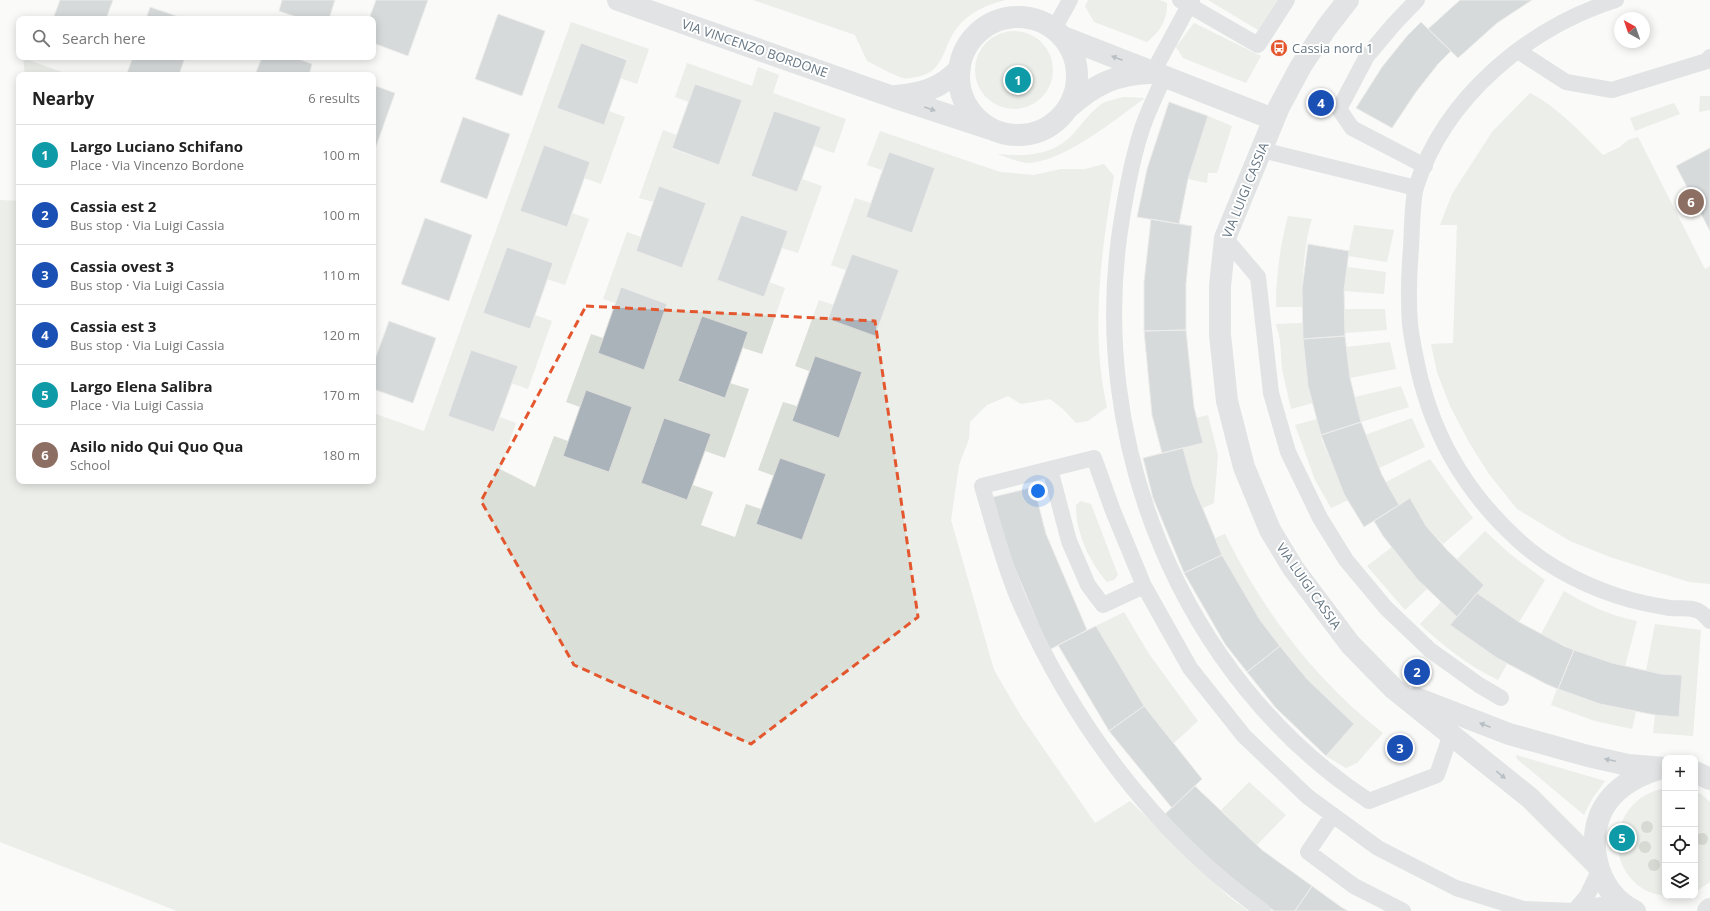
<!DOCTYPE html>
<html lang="en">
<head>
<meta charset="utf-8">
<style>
  :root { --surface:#fff; --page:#f6f6f6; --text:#222; --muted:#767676; --line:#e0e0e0; --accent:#111827 }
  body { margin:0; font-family:"Open Sans",sans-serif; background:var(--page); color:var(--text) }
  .controls { position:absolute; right:12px; bottom:12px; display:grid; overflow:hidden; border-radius:8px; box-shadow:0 2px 10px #0003 }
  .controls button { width:36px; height:36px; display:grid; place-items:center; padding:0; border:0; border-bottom:1px solid var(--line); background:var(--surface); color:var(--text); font:20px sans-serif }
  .compass { position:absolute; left:1614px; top:12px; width:36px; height:36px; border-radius:50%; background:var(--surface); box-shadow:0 2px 10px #0003; rotate:320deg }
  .you { position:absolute; left:1038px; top:491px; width:14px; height:14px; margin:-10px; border:3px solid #fff; border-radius:50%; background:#1a73e8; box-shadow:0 0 0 6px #1a73e833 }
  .badge { display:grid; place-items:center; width:26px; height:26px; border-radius:50%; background:var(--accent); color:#fff; font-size:13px; font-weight:700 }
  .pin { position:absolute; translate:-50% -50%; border:2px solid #fff; box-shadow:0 1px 4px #0006 }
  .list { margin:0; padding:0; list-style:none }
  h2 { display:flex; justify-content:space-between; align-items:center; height:52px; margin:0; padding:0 16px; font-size:17px }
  h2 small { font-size:13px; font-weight:400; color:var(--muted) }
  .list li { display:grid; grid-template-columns:26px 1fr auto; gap:12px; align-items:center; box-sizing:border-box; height:60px; padding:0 16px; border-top:1px solid var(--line) }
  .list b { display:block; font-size:15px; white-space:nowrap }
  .list p { margin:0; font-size:13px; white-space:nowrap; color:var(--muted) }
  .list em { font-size:13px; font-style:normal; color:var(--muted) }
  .icon { flex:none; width:22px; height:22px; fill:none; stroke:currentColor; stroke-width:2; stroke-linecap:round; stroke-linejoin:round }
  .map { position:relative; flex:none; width:1710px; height:911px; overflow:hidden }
  .search { position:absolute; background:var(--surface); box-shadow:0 2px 10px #0003; left:16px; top:16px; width:360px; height:44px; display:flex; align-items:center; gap:10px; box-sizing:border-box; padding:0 14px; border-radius:8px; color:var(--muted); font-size:15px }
  .panel { position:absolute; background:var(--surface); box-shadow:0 2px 10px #0003; left:16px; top:72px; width:360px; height:412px; border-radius:8px }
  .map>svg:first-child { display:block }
</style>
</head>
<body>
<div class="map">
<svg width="1710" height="911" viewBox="0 0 1710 911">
  <rect width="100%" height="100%" fill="#fafaf8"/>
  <path fill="#dadfd7" d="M753,0H1006C987,4 968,13 956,29C942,48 944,74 915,77C911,78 906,79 903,78C890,74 878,66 867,61L855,35Z
    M1088,0H1160L1167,3C1167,22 1160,31 1147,42L1094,22L1085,6Z
    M1208,0H1277L1258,30Z
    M571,22L649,49L637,84L620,78L627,59L581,43L558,108L609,111L625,117L601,184L584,178L590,162L544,146L520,211L566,227L572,213L589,219L565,285L547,279L553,263L507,247L483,313L530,329L535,315L552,321L528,389L511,383L518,366L471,350L448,415L494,432L500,417L516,423L500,469L535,487L554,436L568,441L563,456L609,472L632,407L586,390L580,407L566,402L591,334L603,338L598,353L644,369L667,304L621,287L615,303L603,299L627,232L641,237L636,251L682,268L706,203L660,186L654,202L639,198L663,130L677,135L672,149L719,165L742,100L696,84L689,102L675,97L687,63L752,86L758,67L779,75L773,93L846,119L834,153L814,146L774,111L751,176L797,192L802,179L822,186L798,253L782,248L769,282L785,288L762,354L743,348L748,332L702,316L679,382L724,398L730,383L749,389L725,458L705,451L711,434L664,418L641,483L687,500L693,485L713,492L701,525L735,537L746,504L761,509L756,524L802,540L826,474L780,459L774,476L758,470L783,402L797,406L792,421L839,438L862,373L815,356L809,371L795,366L819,300L834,305L829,319L875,335L898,270L852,254L846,270L831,265L855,198L871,203L866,217L912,233L935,168L889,152L882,170L867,165L880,131L1000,172L1034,175L1061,169H1085L1104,164L1114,176C1101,251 1090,332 1107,407L1088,421L1076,423L1063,409L1050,399L1021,404L1008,396L987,405L970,422L969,439L959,465L951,520L994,670L1021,716L1095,823L1130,801L1228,896L1248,911H177L0,842V200L19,201V481H373V413L424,431Z
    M1194,23L1261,56L1246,83L1183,58L1176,47Z
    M975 70a39 39 0 1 1 78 0a39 39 0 1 1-78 0Z
    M23,58L70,75H25Z
    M1530,93C1559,108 1580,132 1603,155L1620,147L1628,140L1638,137L1705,269L1710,266V584L1689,582L1610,557L1570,541L1517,509L1489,474L1470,444L1450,406L1437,372L1431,344L1453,343L1457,225H1440L1452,194L1492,132Z
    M1700,96H1710V110L1699,112Z
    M1124,97L1145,98C1114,120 1068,159 1030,163C1023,164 1006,157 997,154C1023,156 1047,157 1068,139C1080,128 1089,112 1103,103C1109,100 1117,99 1124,97Z
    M1674,103L1680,114L1635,131L1630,118Z
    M1208,116L1232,126L1217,173H1208L1207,183L1188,179Z
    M1288,216L1312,219C1304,243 1302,281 1302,307H1276C1276,276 1280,246 1288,216Z
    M1354,225L1394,230L1387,262L1348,256Z
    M1347,267L1386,272L1384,294L1344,291Z
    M1344,309H1385L1387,330L1345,333Z
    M1302,323L1308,386L1313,403L1291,409L1282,369L1280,340L1276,324Z
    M1390,342L1396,369L1350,378L1346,347Z
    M1401,386L1409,407L1361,422L1355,397Z
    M1208,415L1218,455L1214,503L1203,508L1193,485L1183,448L1203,443L1196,418Z
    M1412,418L1425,447L1379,468L1365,435Z
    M1317,419L1322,441L1348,500L1331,508L1315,480L1295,425Z
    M1430,459L1451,489L1473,518L1443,544L1426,526L1409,499L1399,505L1386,482Z
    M1081,501L1091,504L1118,575L1114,580L1107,582C1090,563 1075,531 1076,505Z
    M1485,531L1510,554L1545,580L1519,622L1477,593L1484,585L1457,559Z
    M1225,534C1263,611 1315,680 1383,733L1357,763L1346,768L1326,756L1354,724L1307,679L1260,620L1222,555L1215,538Z
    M1392,547L1417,579L1427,589L1405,610L1367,566Z
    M1564,591C1587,605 1611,616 1637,621L1625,666C1596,660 1568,648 1541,634Z
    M1441,602L1457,617L1451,625L1497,658L1507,664L1498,680C1469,666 1443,646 1420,624Z
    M1124,612L1149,654L1198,721L1174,743L1140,702L1096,626Z
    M1655,624L1701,630L1693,736L1653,733L1655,715L1679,717L1682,675L1661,674L1646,671Z
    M1557,689L1600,704L1636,712L1632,729L1595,721L1551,705Z
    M1516,755L1605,781L1592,799L1584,815L1517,759Z
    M1249,782L1286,815L1257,845L1221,810Z
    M1665,788V896H1682C1668,896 1655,896 1643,889C1600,860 1615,797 1665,788Z
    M1695,792L1701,794L1710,802V882L1695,892Z"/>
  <path fill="#aab3b9" stroke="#dcdcda" d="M60,0H113L106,19H53Z
    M282,0H335L329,19H303L279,11Z
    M376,0H428L408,56L373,43V19H369Z
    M1460,0H1532L1497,23L1458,58L1428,29Z
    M150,7L185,19H146Z
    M498,14L545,31L522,96L475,79Z
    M1421,22L1451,51L1438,64L1416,92L1392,128L1356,108L1382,67L1407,36Z
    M581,43L627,60L604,125L557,108Z
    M133,57H185L179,75H134L127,73Z
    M262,57H293L312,64L309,75H255Z
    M695,84L742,100L719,165L672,148Z
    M373,85L395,93L373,155Z
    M1169,102L1208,116L1188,179L1179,224L1137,217L1147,169Z
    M774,111L821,127L797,192L751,176Z
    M463,117L510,134L487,199L440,182Z
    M544,145L590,162L567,227L520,211Z
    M1710,148V231L1676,166Z
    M889,152L935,168L912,233L866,217Z
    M659,186L706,203L682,268L636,251Z
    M741,215L788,231L764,297L717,280Z
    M425,218L472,235L449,301L401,284Z
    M1151,219L1192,226L1186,284V330L1144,331V282Z
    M1308,244L1349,251L1344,291L1345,336L1303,339L1302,289Z
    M507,247L553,263L530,329L483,313Z
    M852,254L899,270L875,336L828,319Z
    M621,287L667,304L644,370L598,353Z
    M702,316L748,332L725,398L678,381Z
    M389,321L436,338L413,403L373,389V365Z
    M1186,330L1194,407L1203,443L1162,453L1152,415L1144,331Z
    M1345,336L1350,378L1361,422L1321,435L1308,386L1303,339Z
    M471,350L518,366L494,432L448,416Z
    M815,356L862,372L839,438L792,421Z
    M586,390L632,407L609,472L563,456Z
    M664,418L711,434L687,500L641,483Z
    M1361,422L1382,475L1399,505L1364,527L1344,494L1321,435Z
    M1183,448L1193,485L1222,555L1184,573L1153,498L1143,458Z
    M780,458L826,474L802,540L756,524Z
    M1034,487L1046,534L1087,630L1049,650L1006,547L993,497Z
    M1410,498L1426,526L1448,551L1484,585L1457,617L1417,579L1383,536L1374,521Z
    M1222,555L1260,620L1280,646L1247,672L1225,644L1184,573Z
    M1477,593L1519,622L1564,646L1574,650L1558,689L1546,684L1497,658L1450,625Z
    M1096,626L1144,706L1109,731L1058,645Z
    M1280,646L1307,679L1354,724L1326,756L1276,708L1247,672Z
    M1574,650L1612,663L1661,674L1682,675L1679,717L1655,715L1600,704L1558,689Z
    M1144,706L1202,779L1172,808L1109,731Z
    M1195,786L1262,850L1312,886L1295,911H1274L1235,883L1164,815Z
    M1312,886L1341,907L1348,911H1295Z"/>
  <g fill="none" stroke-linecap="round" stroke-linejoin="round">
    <path stroke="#c3c8cc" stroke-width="16" d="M1180,0L1258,45L1287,0
      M1417,0L1394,24L1367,56L1339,109L1352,128L1425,166
      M1616,0C1528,28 1445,97 1416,187C1412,201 1412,232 1411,248C1409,273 1408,299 1410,324C1411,334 1413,344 1415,354C1429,429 1462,489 1518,540C1548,568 1591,589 1631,600C1643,603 1657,606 1670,608C1678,609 1688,607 1696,610C1701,611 1706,617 1710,621
      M1054,29L1070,0
      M1518,51L1566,82L1612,90L1707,61L1710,57
      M1153,72L1192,0
      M1164,77C1157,93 1149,109 1143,126C1133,155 1127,187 1122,218C1085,438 1180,677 1369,801L1437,775L1451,734
      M1262,150L1416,188
      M1225,238L1258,277L1271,393L1288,452L1320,518L1346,560L1386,608L1430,650L1479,685L1501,698
      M1050,469L1069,541L1088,585L1103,605L1144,586
      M1333,815L1308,852L1354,886L1403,911
      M1575,910L1600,905L1622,904
      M1575,910L1587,896L1599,871
      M1263,911C1154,833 1071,721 1018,598C1003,562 993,524 982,486L1094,458L1113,511L1144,586L1190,668L1244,736L1308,797L1378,848L1456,888L1523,909L1575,911"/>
    <path stroke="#c3c8cc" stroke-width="22" d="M618,0L893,97L991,129
      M1348,0L1327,27L1301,66L1279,107L1225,238L1220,286V335L1227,401L1244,467L1270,530L1293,568L1350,644L1394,689L1530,798L1597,865
      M959 76a59 59 0 1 1 118 0a59 59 0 1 1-118 0Z
      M1063,37L1273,119
      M896,96C922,94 942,88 960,68
      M1068,108C1094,85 1115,74 1150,73
      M1416,698L1509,734L1588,756L1628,765L1665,768
      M1695,772L1710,779
      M1635,911C1596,894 1582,835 1608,801C1621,784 1639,775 1659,769
      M1708,911L1710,909"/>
  </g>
  <g fill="#aab4a7">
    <circle cx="1647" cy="827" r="6"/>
    <circle cx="1702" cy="839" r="6"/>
    <circle cx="1645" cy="847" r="6"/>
    <circle cx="1654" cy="865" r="6"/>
  </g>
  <defs><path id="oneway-solid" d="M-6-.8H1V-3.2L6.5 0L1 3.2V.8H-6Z"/></defs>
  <g fill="#6a7a87">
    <use href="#oneway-solid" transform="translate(1117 58) rotate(-159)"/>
    <use href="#oneway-solid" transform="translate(930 109) rotate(19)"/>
    <use href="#oneway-solid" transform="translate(1485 725) rotate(-159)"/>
    <use href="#oneway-solid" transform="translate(1610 760) rotate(-168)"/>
    <use href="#oneway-solid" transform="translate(1501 775) rotate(39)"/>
  </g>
  <path d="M0 0H1710V911H0ZM586,306L875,321L918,617L751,744L574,665L481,501Z" fill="#fafaf8" fill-opacity=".55" fill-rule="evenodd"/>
  <path fill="none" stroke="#e4572e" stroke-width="3" stroke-dasharray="8 5" stroke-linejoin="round" d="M586,306L875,321L918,617L751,744L574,665L481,501Z"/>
  <defs>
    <symbol id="bus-disc" viewBox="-11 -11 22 22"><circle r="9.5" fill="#e4572e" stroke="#fff"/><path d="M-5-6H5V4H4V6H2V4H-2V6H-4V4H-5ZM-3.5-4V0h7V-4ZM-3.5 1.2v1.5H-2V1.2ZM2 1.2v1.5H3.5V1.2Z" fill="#fff"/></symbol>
  </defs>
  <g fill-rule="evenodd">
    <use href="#bus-disc" x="1269" y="38" width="20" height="20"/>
  </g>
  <g text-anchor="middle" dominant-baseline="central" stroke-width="4" stroke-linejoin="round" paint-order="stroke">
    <g font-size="13" fill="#657683" stroke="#fff">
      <text transform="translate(755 48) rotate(19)">VIA VINCENZO BORDONE</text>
      <text transform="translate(1245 190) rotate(-68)">VIA LUIGI CASSIA</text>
      <text transform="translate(1309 586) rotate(55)">VIA LUIGI CASSIA</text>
    </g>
    <g font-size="13" fill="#657683" stroke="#fff" text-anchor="start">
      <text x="1292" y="48">Cassia nord 1</text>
    </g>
  </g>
</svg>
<div class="controls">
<button>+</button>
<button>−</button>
<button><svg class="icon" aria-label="locate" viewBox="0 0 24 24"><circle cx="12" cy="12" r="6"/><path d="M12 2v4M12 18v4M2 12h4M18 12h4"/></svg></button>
<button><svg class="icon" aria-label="layers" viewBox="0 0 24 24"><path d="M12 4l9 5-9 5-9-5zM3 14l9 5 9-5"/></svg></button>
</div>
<svg class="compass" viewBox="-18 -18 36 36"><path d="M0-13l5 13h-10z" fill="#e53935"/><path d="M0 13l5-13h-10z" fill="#767676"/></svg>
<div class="you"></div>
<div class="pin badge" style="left:1018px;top:80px;background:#0f9aa8">1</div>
<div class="pin badge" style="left:1417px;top:672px;background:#1a4fb4">2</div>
<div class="pin badge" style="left:1400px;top:748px;background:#1a4fb4">3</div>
<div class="pin badge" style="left:1321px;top:103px;background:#1a4fb4">4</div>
<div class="pin badge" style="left:1622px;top:838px;background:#0f9aa8">5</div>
<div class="pin badge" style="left:1691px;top:202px;background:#8d6e63">6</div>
<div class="search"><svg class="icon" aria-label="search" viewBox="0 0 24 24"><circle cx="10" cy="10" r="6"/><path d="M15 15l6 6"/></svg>Search here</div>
<section class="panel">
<h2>Nearby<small>6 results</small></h2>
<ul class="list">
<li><span class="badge" style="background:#0f9aa8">1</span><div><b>Largo Luciano Schifano</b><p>Place · Via Vincenzo Bordone</p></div><em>100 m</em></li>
<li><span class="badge" style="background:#1a4fb4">2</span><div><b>Cassia est 2</b><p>Bus stop · Via Luigi Cassia</p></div><em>100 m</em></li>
<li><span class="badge" style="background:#1a4fb4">3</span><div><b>Cassia ovest 3</b><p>Bus stop · Via Luigi Cassia</p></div><em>110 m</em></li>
<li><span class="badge" style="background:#1a4fb4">4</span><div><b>Cassia est 3</b><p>Bus stop · Via Luigi Cassia</p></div><em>120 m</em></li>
<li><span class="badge" style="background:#0f9aa8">5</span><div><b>Largo Elena Salibra</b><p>Place · Via Luigi Cassia</p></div><em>170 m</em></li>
<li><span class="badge" style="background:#8d6e63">6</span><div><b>Asilo nido Qui Quo Qua</b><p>School</p></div><em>180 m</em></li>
</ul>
</section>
</div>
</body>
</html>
